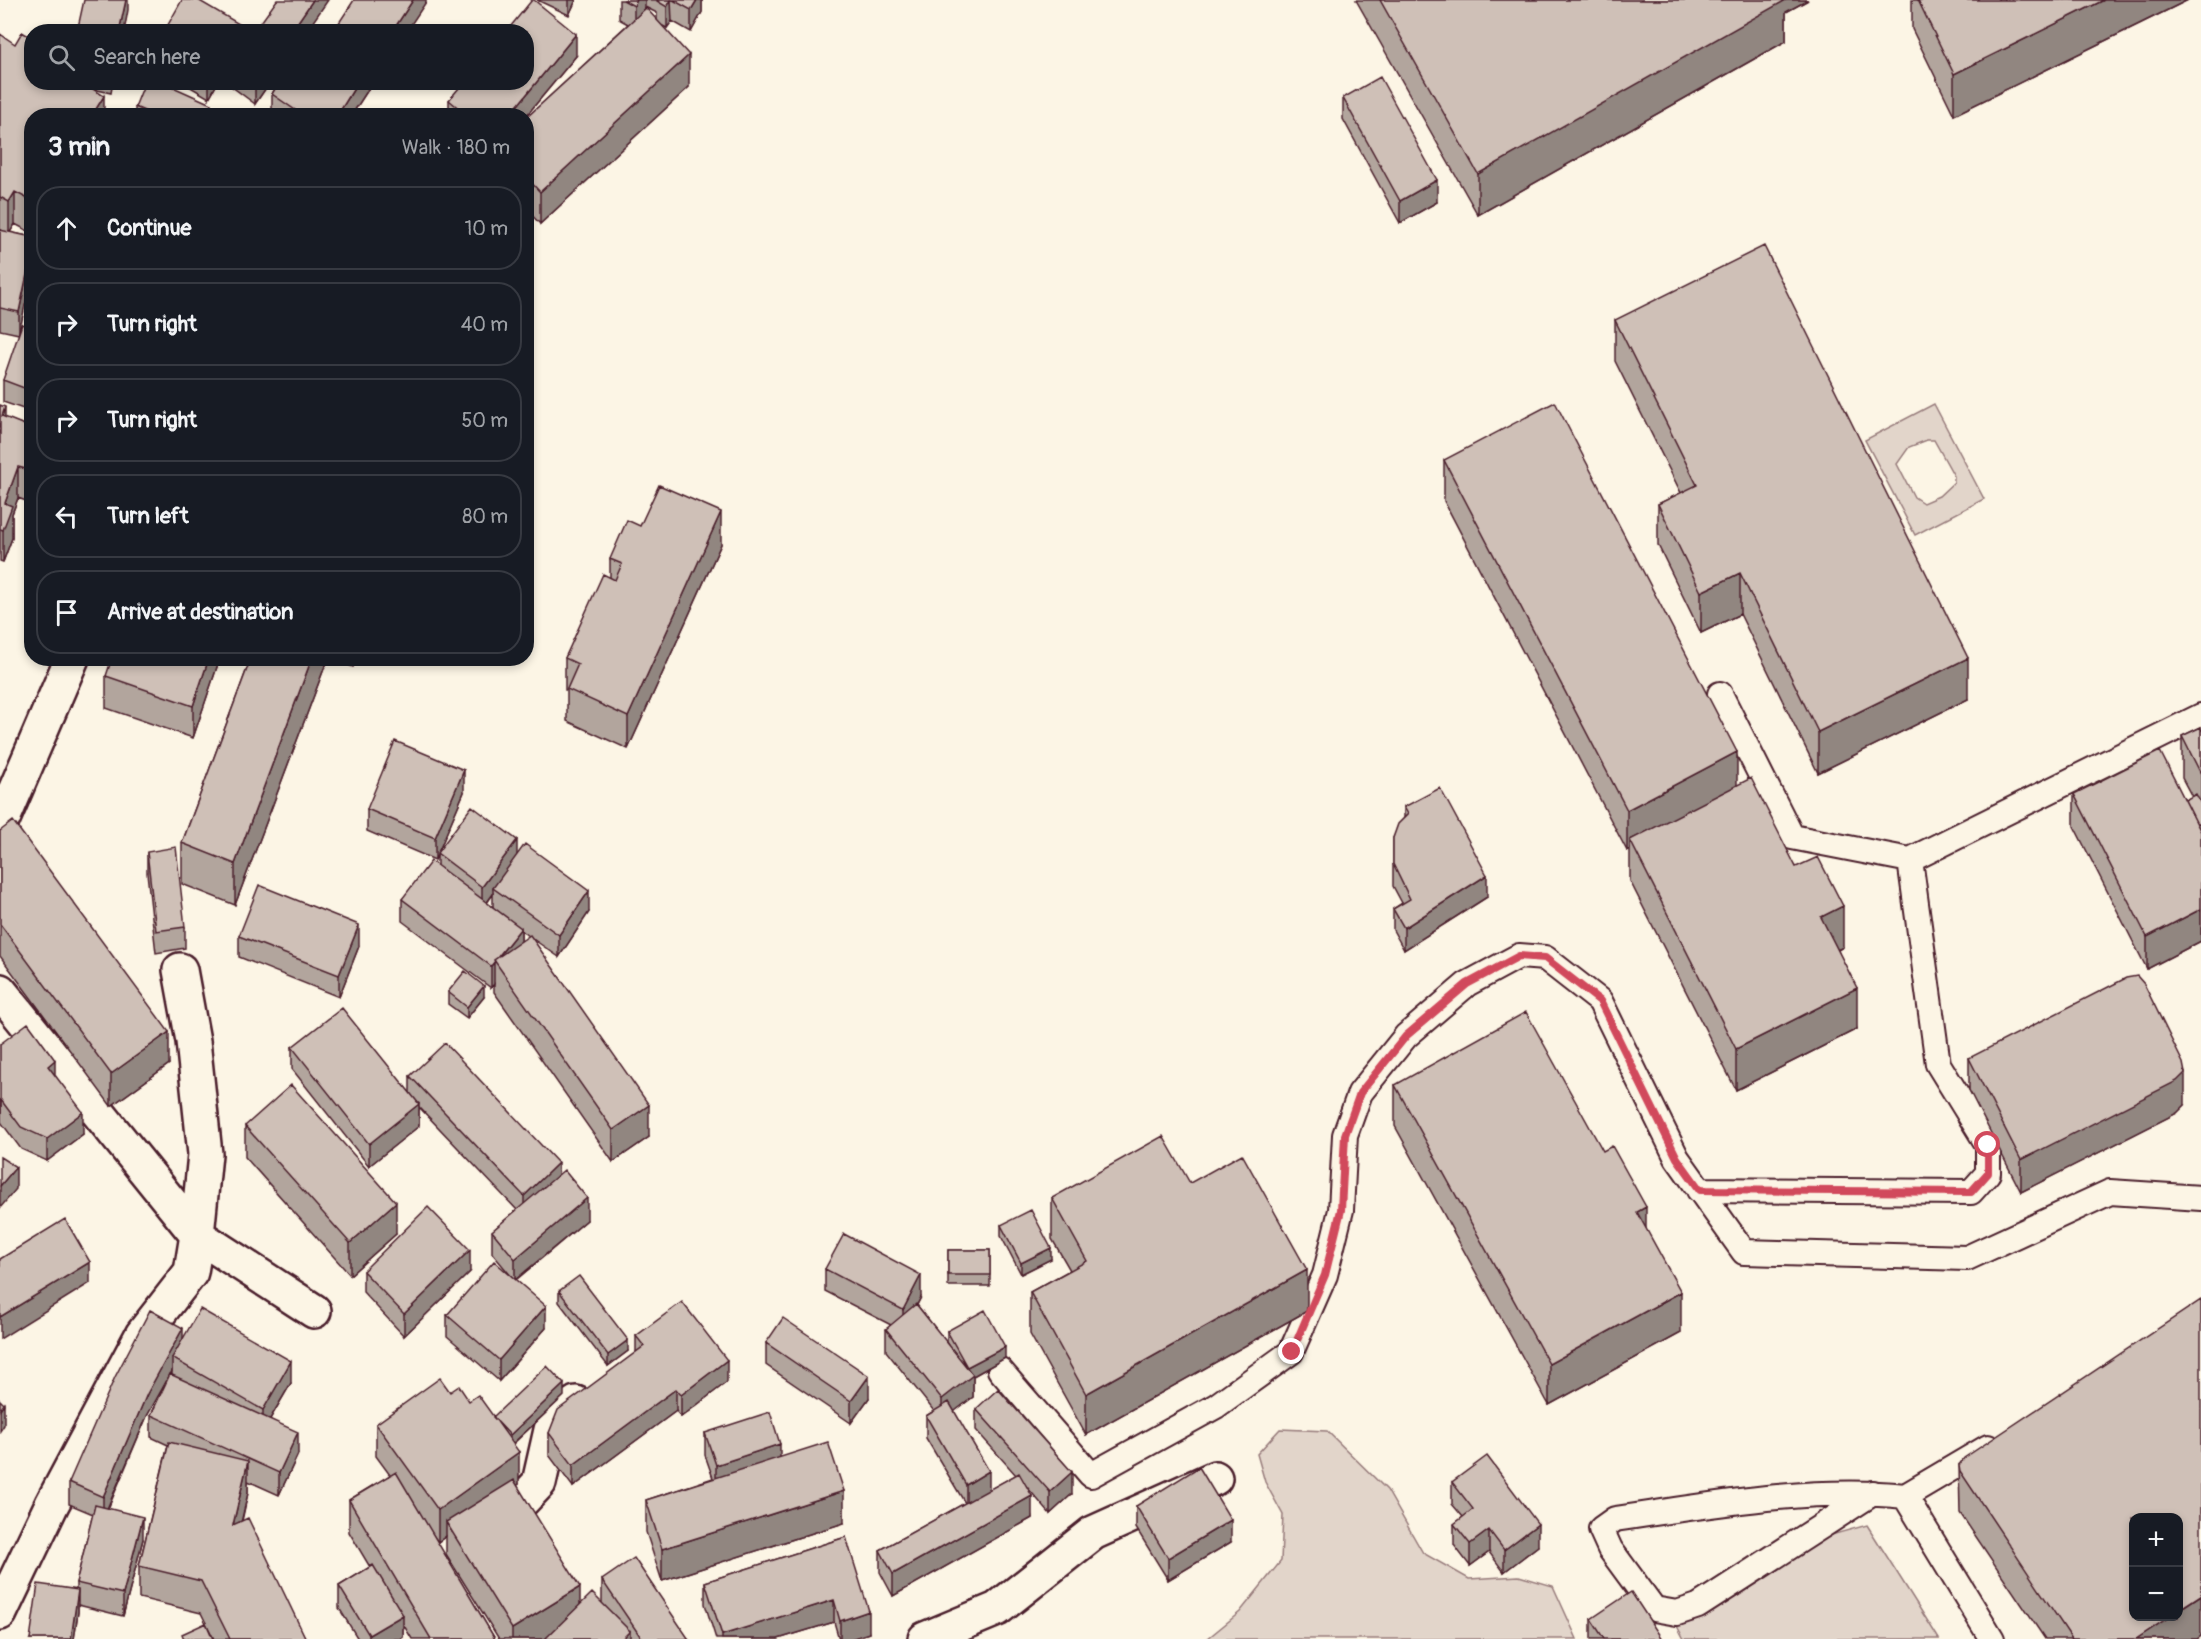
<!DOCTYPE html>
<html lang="en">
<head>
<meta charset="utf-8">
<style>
  :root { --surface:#171b24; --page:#20242c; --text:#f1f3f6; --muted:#9ea1a6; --line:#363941 }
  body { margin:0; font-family:Pangolin,sans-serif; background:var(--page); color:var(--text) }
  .controls { position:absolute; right:18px; bottom:18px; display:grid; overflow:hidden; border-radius:12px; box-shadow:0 3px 9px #0003 }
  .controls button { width:54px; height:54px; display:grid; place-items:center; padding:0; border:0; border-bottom:2px solid var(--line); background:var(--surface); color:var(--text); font:30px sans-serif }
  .stop { position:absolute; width:18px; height:18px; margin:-14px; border:4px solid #d1495b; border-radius:50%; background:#fff }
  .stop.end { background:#d1495b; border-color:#fff; box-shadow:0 2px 6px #0008 }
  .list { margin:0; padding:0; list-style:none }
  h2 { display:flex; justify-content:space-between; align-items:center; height:78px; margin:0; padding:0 24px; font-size:26px }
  h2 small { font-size:20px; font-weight:400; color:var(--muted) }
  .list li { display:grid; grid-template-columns:39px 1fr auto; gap:18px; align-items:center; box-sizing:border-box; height:84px; margin:0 12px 12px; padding:0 12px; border:2px solid var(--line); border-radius:24px }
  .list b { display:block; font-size:22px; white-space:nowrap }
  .list em { font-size:20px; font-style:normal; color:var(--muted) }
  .icon { flex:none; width:33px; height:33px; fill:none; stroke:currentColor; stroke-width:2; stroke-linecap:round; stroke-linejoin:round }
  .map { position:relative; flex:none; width:2201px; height:1639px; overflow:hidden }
  .search { position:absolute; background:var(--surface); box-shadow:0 3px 9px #0003; left:24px; top:24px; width:510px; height:66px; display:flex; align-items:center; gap:15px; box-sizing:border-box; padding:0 21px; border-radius:24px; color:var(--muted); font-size:22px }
  .panel { position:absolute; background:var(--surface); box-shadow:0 3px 9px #0003; left:24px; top:108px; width:510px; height:558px; border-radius:24px }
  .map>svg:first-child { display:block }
</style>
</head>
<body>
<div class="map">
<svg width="2201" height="1639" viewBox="0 0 2201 1639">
  <rect width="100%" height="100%" fill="#fcf5e5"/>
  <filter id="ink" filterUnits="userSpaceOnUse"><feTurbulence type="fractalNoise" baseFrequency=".0167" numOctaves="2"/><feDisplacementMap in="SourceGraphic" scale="12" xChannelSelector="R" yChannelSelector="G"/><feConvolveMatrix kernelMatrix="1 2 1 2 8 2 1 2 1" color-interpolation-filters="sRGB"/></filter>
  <g filter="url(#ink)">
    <path fill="#e2d5ca" stroke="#967a7a" stroke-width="1.5" fill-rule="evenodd" d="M1934,404L1984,499L1915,535L1865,440ZM1927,440H1934L1954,476V482L1939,496L1923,503L1914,497L1897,464L1909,447Z
      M1280,1429L1327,1431L1387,1490L1423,1553L1469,1579L1519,1576L1553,1586L1577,1639H1207L1240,1612L1281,1561L1283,1515L1265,1482L1257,1454Z
      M1867,1525L1939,1639H1684L1677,1626L1770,1552Z"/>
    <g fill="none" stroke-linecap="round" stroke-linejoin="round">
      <defs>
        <path id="service" d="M1720,694L1792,837L1910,860L2201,716
          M1699,1190L1971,1192L1988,1173V1145L1938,1064L1910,860
          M1000,1370L1091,1475L1216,1406L1291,1352L1325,1275L1341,1210L1345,1135L1360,1093L1406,1036L1467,984L1519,956L1545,958L1600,1001L1677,1158L1744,1252L1967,1258L2110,1192L2201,1198
          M1873,1493L1698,1606L1677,1613L1654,1609L1610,1549L1601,1529L1615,1519C1711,1505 1807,1487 1905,1496L1992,1639
          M1905,1496L1988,1447"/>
        <path id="minor" d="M0,826L72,658
          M180,970L193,1041L205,1154L197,1235L314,1311
          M0,991L197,1235L191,1272L142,1335L52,1504L0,1613
          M436,1553L523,1500L539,1483L551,1430L561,1414L576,1403
          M925,1639L997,1609L1093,1533L1215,1478"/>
      </defs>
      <use href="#service" stroke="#4a1f2b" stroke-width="28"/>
      <use href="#minor" stroke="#4a1f2b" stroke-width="38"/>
      <use href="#service" stroke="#fcf5e5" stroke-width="24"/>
      <use href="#minor" stroke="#fcf5e5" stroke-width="33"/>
    </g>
    <path fill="#b2a59d" stroke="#4a1f2b" stroke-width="1.5" fill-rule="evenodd" d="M537,0H576L569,15Z
      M619,0H702V12L691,32L672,21L667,28L661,25L689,87L540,224L526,209V118L628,24L619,19ZM645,7L657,13V20L643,11Z
      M1356,0H1808L1786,12V41L1478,215Z
      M1912,0H2188L1954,115L1912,29Z
      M0,34L32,82H113L111,93L93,89L32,116V233L15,224L10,232L32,237L19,334L0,330V230L3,231L0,229Z
      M576,56L526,116H449V100Z
      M182,82H218L209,98Z
      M231,82H270L255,104L231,86Z
      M279,82H373L351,116H272V94Z
      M1343,98L1437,202L1400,223L1343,119Z
      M135,107L211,116H135Z
      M1615,320L1968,699L1818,773L1740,614L1701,633L1658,545V504L1681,493L1615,361Z
      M32,327V412L3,402V380Z
      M0,405L5,418L32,428V487L26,501L18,498L12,514V538L3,562L0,561Z
      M1444,460L1737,785L1796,867L1843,947L1838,950L1857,1029L1736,1090L1630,881V849L1627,851L1444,501Z
      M640,526L721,544L628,749L567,721V690H565V658L610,577V559Z
      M220,658L193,738L106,708V676Z
      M251,658H328L235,905L182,884V843Z
      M331,658H356L353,667Z
      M2201,727V941L2147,969L2074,826V794L2185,800L2192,797L2182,778V736Z
      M464,792L439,850L517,855L589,912L559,957L530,937L649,1137L613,1162L494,992V984L491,988L402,921V899L437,865V854L435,860L367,831V809ZM493,894V907L487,903ZM521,930L529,936L521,942Z
      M1404,807L1487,897L1404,950L1393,930V909L1402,903L1393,886V838L1404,818Z
      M0,831L169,1064L111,1106L0,956Z
      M147,852L185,927V948L156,953L147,873Z
      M239,936L359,946L339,997L239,957Z
      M448,992L484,997L467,1018L448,1004Z
      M0,1044L55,1075L83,1134L47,1161L21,1149L1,1122Z
      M292,1047L410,1093V1076L558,1176L587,1220L516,1280L546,1328L499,1381L447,1336V1315L512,1277L492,1253V1231L517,1210L419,1107V1126L369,1166L292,1069Z
      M1969,1058L2185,1105L2177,1113L2021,1192L1969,1090Z
      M1395,1085L1646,1229L1681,1333L1549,1405L1395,1126Z
      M245,1126L396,1234L350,1275L245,1157Z
      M1190,1183L1307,1311L1086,1435L1030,1334V1292L1070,1270L1052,1239V1198Z
      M1001,1225L1051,1259L1021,1274L1001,1236Z
      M948,1250H990V1286H948Z
      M825,1269L921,1297L917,1305L950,1347L947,1342V1331L1005,1358L973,1376V1397L954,1411L989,1490L1016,1475L976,1430V1409L1072,1494L1050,1514L1027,1487L1032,1518L893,1596L880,1572V1550L965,1503L926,1438V1416L934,1411L886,1351V1329L891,1325L825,1291Z
      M363,1271L470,1272L404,1336L363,1292Z
      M559,1291L628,1351L608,1366L559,1302Z
      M636,1336L727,1382L681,1417L676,1411L573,1487L549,1455V1433L636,1352Z
      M183,1338L291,1383L270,1419L298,1454L279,1495L248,1481V1493L242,1521L306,1639H214L201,1613L139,1598V1566L168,1445L151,1437V1415L172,1375V1371L147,1416L108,1509L143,1539L123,1616L78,1605V1612L74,1639H30L76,1590V1583L93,1514L69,1504V1482Z
      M766,1343L869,1398L851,1423L766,1365Z
      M450,1392L469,1401L493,1417L564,1396L513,1444L519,1484L517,1485L580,1604L602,1602V1580L688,1639H499L446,1554V1536L438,1542L432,1534L495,1639H412L403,1624V1637L400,1639H358L339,1608V1586L370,1567L349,1532V1500L390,1475L376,1456V1424Z
      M705,1433L780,1457L844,1523L662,1581L646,1532V1500L713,1478L705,1455Z
      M1959,1465L2201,1636L2197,1639H2045L1960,1513Z
      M1452,1482L1538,1546L1504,1572L1489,1552L1470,1566L1454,1545V1524L1463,1517L1452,1504Z
      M1136,1506L1231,1542L1168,1580L1136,1528Z
      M846,1537L869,1633L851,1639H839L834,1622L778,1639H716L705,1604V1582Z
      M1591,1619L1662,1639H1591Z"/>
    <path fill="#918680" stroke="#4a1f2b" stroke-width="1.5" d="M126,0H128V10L124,32H119Z
      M313,0H328L306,32H291Z
      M413,0H426V2L406,32H392Z
      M569,0H576L569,15Z
      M637,0H645V7L634,28V6Z
      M671,0L672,21L667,28V7Z
      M697,0H702V12L691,32V10Z
      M1774,0H1808L1786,12V41L1478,215V174Z
      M2104,0H2188L1954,115V74Z
      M239,24V32H235Z
      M576,34V56L526,116H509Z
      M689,55V87L540,224V192Z
      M209,82H218L209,98Z
      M255,82H270L255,104Z
      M358,82H373L351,116H337Z
      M104,96V116L96,109Z
      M211,104V116H206Z
      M1437,180V202L1400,223V201Z
      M15,192V224L9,234V202Z
      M532,243V275L526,292V260Z
      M32,251V273L19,334V312Z
      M5,407V439L2,416Z
      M32,431V487L26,501V469L27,441Z
      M18,467V498L12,514V538L3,562V530L5,503Z
      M721,512V544L628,749V717Z
      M1740,573V614L1701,633V592Z
      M209,658H220L193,738V706Z
      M312,658H328L235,905V864Z
      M353,658H356L353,667Z
      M1968,658V699L1818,773V732Z
      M1737,752V793L1630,840V849L1627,851V810Z
      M464,770V792L435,860V838Z
      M2201,822V833L2189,828Z
      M517,840V862L493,888V894L482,909V887Z
      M1487,875V897L1404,950V928Z
      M589,891V912L559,957V935Z
      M1843,906V947L1821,958V917Z
      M2201,909V941L2147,969V937Z
      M359,925V946L339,997V975Z
      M521,928V950L495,961Z
      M494,962V984L491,988V966Z
      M484,986V997L467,1018V1007Z
      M1857,988V1029L1736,1090V1049Z
      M169,1032V1064L111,1106V1074Z
      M55,1060V1082L48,1066Z
      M2185,1073V1105L2177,1113L2021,1192V1160Z
      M1,1100V1122L0,1123V1101Z
      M419,1104V1126L369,1166V1144Z
      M649,1105V1137L613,1162V1130Z
      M83,1112V1134L47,1161V1139Z
      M558,1163V1184L524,1218V1196Z
      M16,1167V1189L0,1208V1186Z
      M587,1198V1220L515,1280V1259Z
      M396,1202V1234L350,1275V1243Z
      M1646,1207V1248L1637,1212Z
      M1051,1248V1259L1021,1274V1263Z
      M470,1250V1272L404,1336V1314Z
      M90,1262V1283L0,1339V1317Z
      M1307,1270V1311L1086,1435V1394Z
      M921,1275V1297L903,1331V1310Z
      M1681,1292V1333L1549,1405V1364Z
      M546,1306V1328L499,1381V1360Z
      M183,1328V1350L172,1358V1371L147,1416L103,1518V1497L147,1394Z
      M628,1340V1351L608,1366V1355Z
      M1005,1347V1358L973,1376V1397L942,1421V1399L967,1378V1367Z
      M727,1360V1382L681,1417V1395Z
      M291,1361V1383L263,1431V1410Z
      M869,1376V1398L851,1423V1401Z
      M564,1384V1396L510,1446V1435Z
      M676,1389V1411L573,1487V1465Z
      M4,1404V1425L0,1431V1410Z
      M298,1432V1454L279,1495V1473Z
      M780,1444V1466L716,1487V1465Z
      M519,1452V1484L452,1532L446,1522V1536L438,1542V1510Z
      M248,1461V1493L233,1557V1525Z
      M989,1471V1493L966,1506V1485Z
      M1072,1472V1494L1050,1514V1492Z
      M844,1491V1523L662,1581V1549Z
      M1032,1496V1518L893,1596V1574Z
      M143,1517V1539L123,1616V1594Z
      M1231,1520V1542L1168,1580V1558Z
      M1538,1524V1546L1504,1572V1550Z
      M1489,1530V1552L1470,1566V1544Z
      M580,1587V1619L548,1639H512V1629Z
      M78,1590V1612L74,1639H71Z
      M2201,1595V1636L2197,1639H2136L2169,1617H2178V1610Z
      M834,1600V1622L778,1639H722V1635Z
      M869,1611V1633L851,1639H840V1621Z
      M403,1615V1637L400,1639H369V1635Z
      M630,1631V1639H622Z"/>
    <path fill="#cfc0b7" stroke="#4a1f2b" stroke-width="1.5" d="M84,0H126L119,32H77Z
      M182,0H198L239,24L235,32H164Z
      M277,0H313L291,32H254Z
      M354,0H413L392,32H333Z
      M532,0H534L576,34L509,116H468L449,100L464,82H526V32H506Z
      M623,0H637L634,6Z
      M657,0H671L667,7L657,1Z
      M673,0H697L691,10Z
      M1380,0H1786L1478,174Z
      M1918,0H2104L1954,74Z
      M646,8L689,55L540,192L526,177V118Z
      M22,32L32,38V82H82L104,96L96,109L106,115L32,116V201L15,192L9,202L0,197V34L15,44Z
      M1380,77L1437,180L1400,201L1343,98Z
      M145,82H162L211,104L206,116H156L135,107Z
      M279,82H358L337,116H304L272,94Z
      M0,230L32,237V251L19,312L0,308Z
      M526,242L532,243L526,260Z
      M1764,246L1968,658L1818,732L1740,573L1701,592L1658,504L1697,485L1615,320Z
      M22,324L32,327V391L3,380Z
      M1555,402L1737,752L1627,810L1444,460Z
      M0,405L5,407L2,416L32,428V431L27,441L32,443V455L26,469L18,467L5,503L12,506L3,530L0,529Z
      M659,485L721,512L628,717L567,689L578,664L565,658L603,574L615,580L622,564L610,559L627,520L640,526Z
      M112,658H209L193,706L106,676Z
      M251,658H312L235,864L182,843Z
      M2201,727V774L2182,736Z
      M395,741L464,770L435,838L367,809Z
      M2160,751L2201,832V909L2147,937L2074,794Z
      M1751,778L1796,867L1818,857L1843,906L1821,917L1857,988L1736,1049L1630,840Z
      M1440,788L1487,875L1404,928L1393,909L1410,899L1393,864V838L1398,824L1408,814L1404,807Z
      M2196,794L2201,804V822L2197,824L2185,800Z
      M472,806L517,840L482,887L437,853Z
      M13,821L169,1032L111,1074L0,924V831Z
      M525,844L589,891L559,935L493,888Z
      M176,847L185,927L156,931L147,852Z
      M431,861L521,928L497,958L494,960L495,961L491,966L402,899Z
      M259,885L359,925L339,975L239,936Z
      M530,935L649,1105L613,1130L494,960Z
      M465,971L484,986L467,1007L448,992Z
      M2137,976L2144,984L2183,1063L2185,1073L2177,1081L2021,1160L1969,1058L2126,978Z
      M342,1008L419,1104L369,1144L292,1047Z
      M1526,1012L1603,1151L1612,1146L1646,1207L1637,1212L1681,1292L1549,1364L1395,1085Z
      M28,1023L55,1060L48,1066L83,1112L47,1139L21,1127L1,1100L0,1101V1044Z
      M445,1043L558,1163L524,1196L410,1076Z
      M291,1085L396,1202L350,1243L245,1126Z
      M1163,1136L1190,1183L1242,1154L1307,1270L1086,1394L1030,1292L1087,1261L1052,1198Z
      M0,1157L16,1167L0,1186Z
      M564,1170L587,1198L515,1259L492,1231Z
      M428,1207L470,1250L404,1314L363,1271Z
      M1031,1210L1051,1248L1021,1263L1001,1225Z
      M65,1219L90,1262L0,1317V1259Z
      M844,1234L921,1275L903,1310L825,1269Z
      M948,1250H990V1275H948Z
      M494,1261L546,1306L499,1360L447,1315Z
      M579,1276L628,1340L608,1355L559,1291Z
      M2201,1300V1595L2178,1610V1518H2133V1617H2169L2136,1639H2072L1960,1471L1959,1465L1964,1458Z
      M682,1302L727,1360L681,1395L676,1389L573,1465L549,1433L558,1410L644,1346L636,1336Z
      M916,1304L973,1375L942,1399L886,1329Z
      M200,1309L291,1361L263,1410L172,1358Z
      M150,1310L183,1328L147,1394L103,1497L69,1482L115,1377Z
      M985,1310L1005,1347L967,1367L947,1331Z
      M783,1318L869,1376L851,1401L766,1343Z
      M547,1366L564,1384L510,1435L493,1417Z
      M170,1374L298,1432L279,1473L151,1415Z
      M440,1378L450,1392L459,1386L469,1401L478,1395L519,1452L438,1510L376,1424Z
      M998,1389L1072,1472L1050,1492L976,1409Z
      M0,1400L4,1404L0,1410Z
      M949,1402L989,1471L966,1485L926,1416Z
      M770,1412L780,1444L716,1465L705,1433Z
      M169,1442L248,1461L233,1525L248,1518L306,1639H230L201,1581L139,1566Z
      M828,1442L844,1491L662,1549L646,1500Z
      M1487,1456L1538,1524L1504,1550L1489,1530L1470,1544L1454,1524L1473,1509L1452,1482Z
      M1199,1467L1231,1520L1168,1558L1136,1506Z
      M396,1472L495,1639H431L349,1500Z
      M1019,1473L1032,1496L893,1574L880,1550Z
      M514,1480L580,1587L512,1629L446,1522Z
      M95,1505L143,1517L123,1594L76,1583Z
      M846,1537L869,1611L840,1621L834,1600L722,1635L705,1582Z
      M634,1558L688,1638L686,1639H642L602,1580Z
      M373,1565L403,1615L369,1635L339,1586Z
      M38,1584L78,1590L71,1639H30Z
      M1631,1592L1662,1639H1604L1591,1619Z
      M592,1593L630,1631L622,1639H545Z
      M206,1623L213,1639H184L182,1634Z"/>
  </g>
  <g fill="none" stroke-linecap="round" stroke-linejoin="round" filter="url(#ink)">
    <path stroke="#d1495b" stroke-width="8" d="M1292,1352L1325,1275L1341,1210L1345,1135L1360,1093L1406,1036L1467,984L1519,956L1545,958L1600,1001L1677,1158L1700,1190L1971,1192L1988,1173V1145"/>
  </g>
</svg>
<div class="controls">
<button>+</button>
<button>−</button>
</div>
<div class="stop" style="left:1988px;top:1145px"></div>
<div class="stop end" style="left:1292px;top:1352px"></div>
<div class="search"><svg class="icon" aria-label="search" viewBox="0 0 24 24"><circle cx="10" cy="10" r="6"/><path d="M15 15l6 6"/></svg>Search here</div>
<section class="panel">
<h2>3 min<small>Walk · 180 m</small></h2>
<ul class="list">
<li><svg class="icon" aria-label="ahead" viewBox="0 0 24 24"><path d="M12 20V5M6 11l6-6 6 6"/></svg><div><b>Continue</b></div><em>10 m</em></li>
<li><svg class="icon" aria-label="right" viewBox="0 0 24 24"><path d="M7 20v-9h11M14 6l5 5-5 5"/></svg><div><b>Turn right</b></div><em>40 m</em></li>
<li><svg class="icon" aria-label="right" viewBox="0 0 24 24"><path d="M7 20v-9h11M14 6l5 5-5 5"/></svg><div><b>Turn right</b></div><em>50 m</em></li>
<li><svg class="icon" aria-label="left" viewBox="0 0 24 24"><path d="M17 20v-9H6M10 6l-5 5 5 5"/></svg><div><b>Turn left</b></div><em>80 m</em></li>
<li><svg class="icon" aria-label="arrive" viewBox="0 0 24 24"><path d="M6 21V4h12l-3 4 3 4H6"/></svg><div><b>Arrive at destination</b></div></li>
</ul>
</section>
</div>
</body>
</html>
